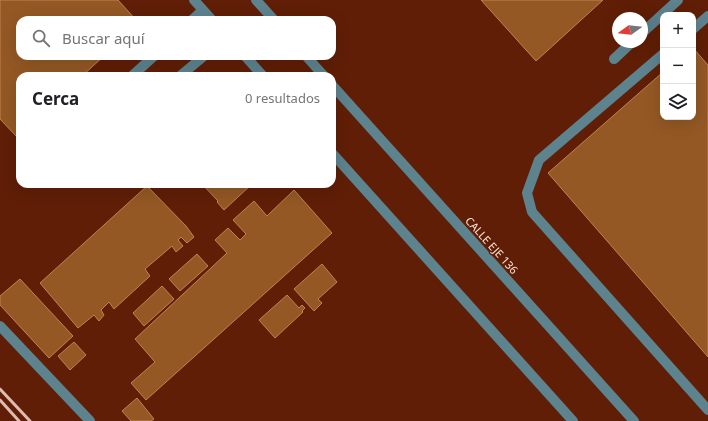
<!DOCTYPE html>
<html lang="es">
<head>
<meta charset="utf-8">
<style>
  :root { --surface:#fff; --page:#f6f6f6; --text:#202124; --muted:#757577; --line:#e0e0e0 }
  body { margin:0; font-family:"Noto Sans",sans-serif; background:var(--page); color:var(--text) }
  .controls { position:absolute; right:12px; top:12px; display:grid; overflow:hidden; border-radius:8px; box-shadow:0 4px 16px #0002 }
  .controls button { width:36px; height:36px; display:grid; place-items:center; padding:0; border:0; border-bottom:1px solid var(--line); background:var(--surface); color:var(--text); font:20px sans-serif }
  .compass { position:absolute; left:612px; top:12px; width:36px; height:36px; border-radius:50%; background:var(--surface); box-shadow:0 4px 16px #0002; rotate:255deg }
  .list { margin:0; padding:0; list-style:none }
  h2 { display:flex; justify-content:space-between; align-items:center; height:52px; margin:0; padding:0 16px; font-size:17px }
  h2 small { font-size:13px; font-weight:400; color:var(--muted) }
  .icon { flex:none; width:22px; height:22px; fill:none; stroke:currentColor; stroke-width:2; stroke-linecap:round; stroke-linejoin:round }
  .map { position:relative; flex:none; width:708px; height:421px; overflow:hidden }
  .search { position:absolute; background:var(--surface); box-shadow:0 4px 16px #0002; left:16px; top:16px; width:320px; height:44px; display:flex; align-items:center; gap:10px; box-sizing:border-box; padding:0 14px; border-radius:12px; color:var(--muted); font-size:15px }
  .panel { position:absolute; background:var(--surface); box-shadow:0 4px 16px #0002; left:16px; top:72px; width:320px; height:116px; border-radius:12px }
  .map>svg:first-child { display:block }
</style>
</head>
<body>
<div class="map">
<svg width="708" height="421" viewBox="0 0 708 421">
  <rect width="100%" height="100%" fill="#601e06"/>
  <path fill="#935824" stroke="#c28351" d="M0,0H118L136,20H20V56H104L82,76H20V135L17,137L0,119Z
    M481,0H603L536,61Z
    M693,48L708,65V357L548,173L663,72V117H693Z
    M202,184H252L224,210L217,202L218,201Z
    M147,186L186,226L194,237L187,243L181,237L178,240L183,246L176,252L172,246L145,269L150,276L114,309L109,302L101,310L104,315L99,321L94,315L78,328L40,283Z
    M294,190L332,233L146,400L131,383L155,362L135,339L227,253L215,240L228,228L240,240L246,234L233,220L254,201L267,216Z
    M197,254L208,266L180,291L169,279Z
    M322,264L337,282L318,299L322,303L314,311L294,289Z
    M20,279L73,336L49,358L0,305V296Z
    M162,286L174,299L144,326L133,313Z
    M287,295L299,308L302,305L305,308L302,311L303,312L275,338L259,320Z
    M74,342L86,355L70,370L58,356Z
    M137,398L154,419L151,421H131L122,411Z"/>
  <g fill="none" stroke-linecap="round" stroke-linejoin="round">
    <path stroke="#5d838e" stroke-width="10" d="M194,0L212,20
      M256,0L274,20
      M192,20L203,10
      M693,29L708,16
      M642,33L678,0
      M663,54L539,160L527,193L532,212L708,410
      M245,56L263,76
      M306,56L324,76
      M614,59L632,42
      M132,76L154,56
      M180,76L204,56
      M332,85L634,421
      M332,153L573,421
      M0,326L90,421"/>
    <path stroke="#debcb1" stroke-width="3" d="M0,389L30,421
      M0,400L19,421"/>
  </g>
  <g text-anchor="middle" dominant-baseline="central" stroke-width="3" stroke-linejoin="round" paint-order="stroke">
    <g font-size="11" fill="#fde3db" stroke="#601e06">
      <text transform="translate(492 245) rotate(48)">CALLE EJE 136</text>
    </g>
  </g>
</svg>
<div class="controls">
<button>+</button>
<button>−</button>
<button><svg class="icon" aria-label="layers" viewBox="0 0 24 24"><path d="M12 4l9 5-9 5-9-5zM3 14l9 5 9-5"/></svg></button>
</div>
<svg class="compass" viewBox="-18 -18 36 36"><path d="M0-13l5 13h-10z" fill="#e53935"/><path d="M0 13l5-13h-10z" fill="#757577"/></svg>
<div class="search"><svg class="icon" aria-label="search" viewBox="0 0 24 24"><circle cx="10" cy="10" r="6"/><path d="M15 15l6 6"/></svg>Buscar aquí</div>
<section class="panel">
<h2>Cerca<small>0 resultados</small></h2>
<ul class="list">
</ul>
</section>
</div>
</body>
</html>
